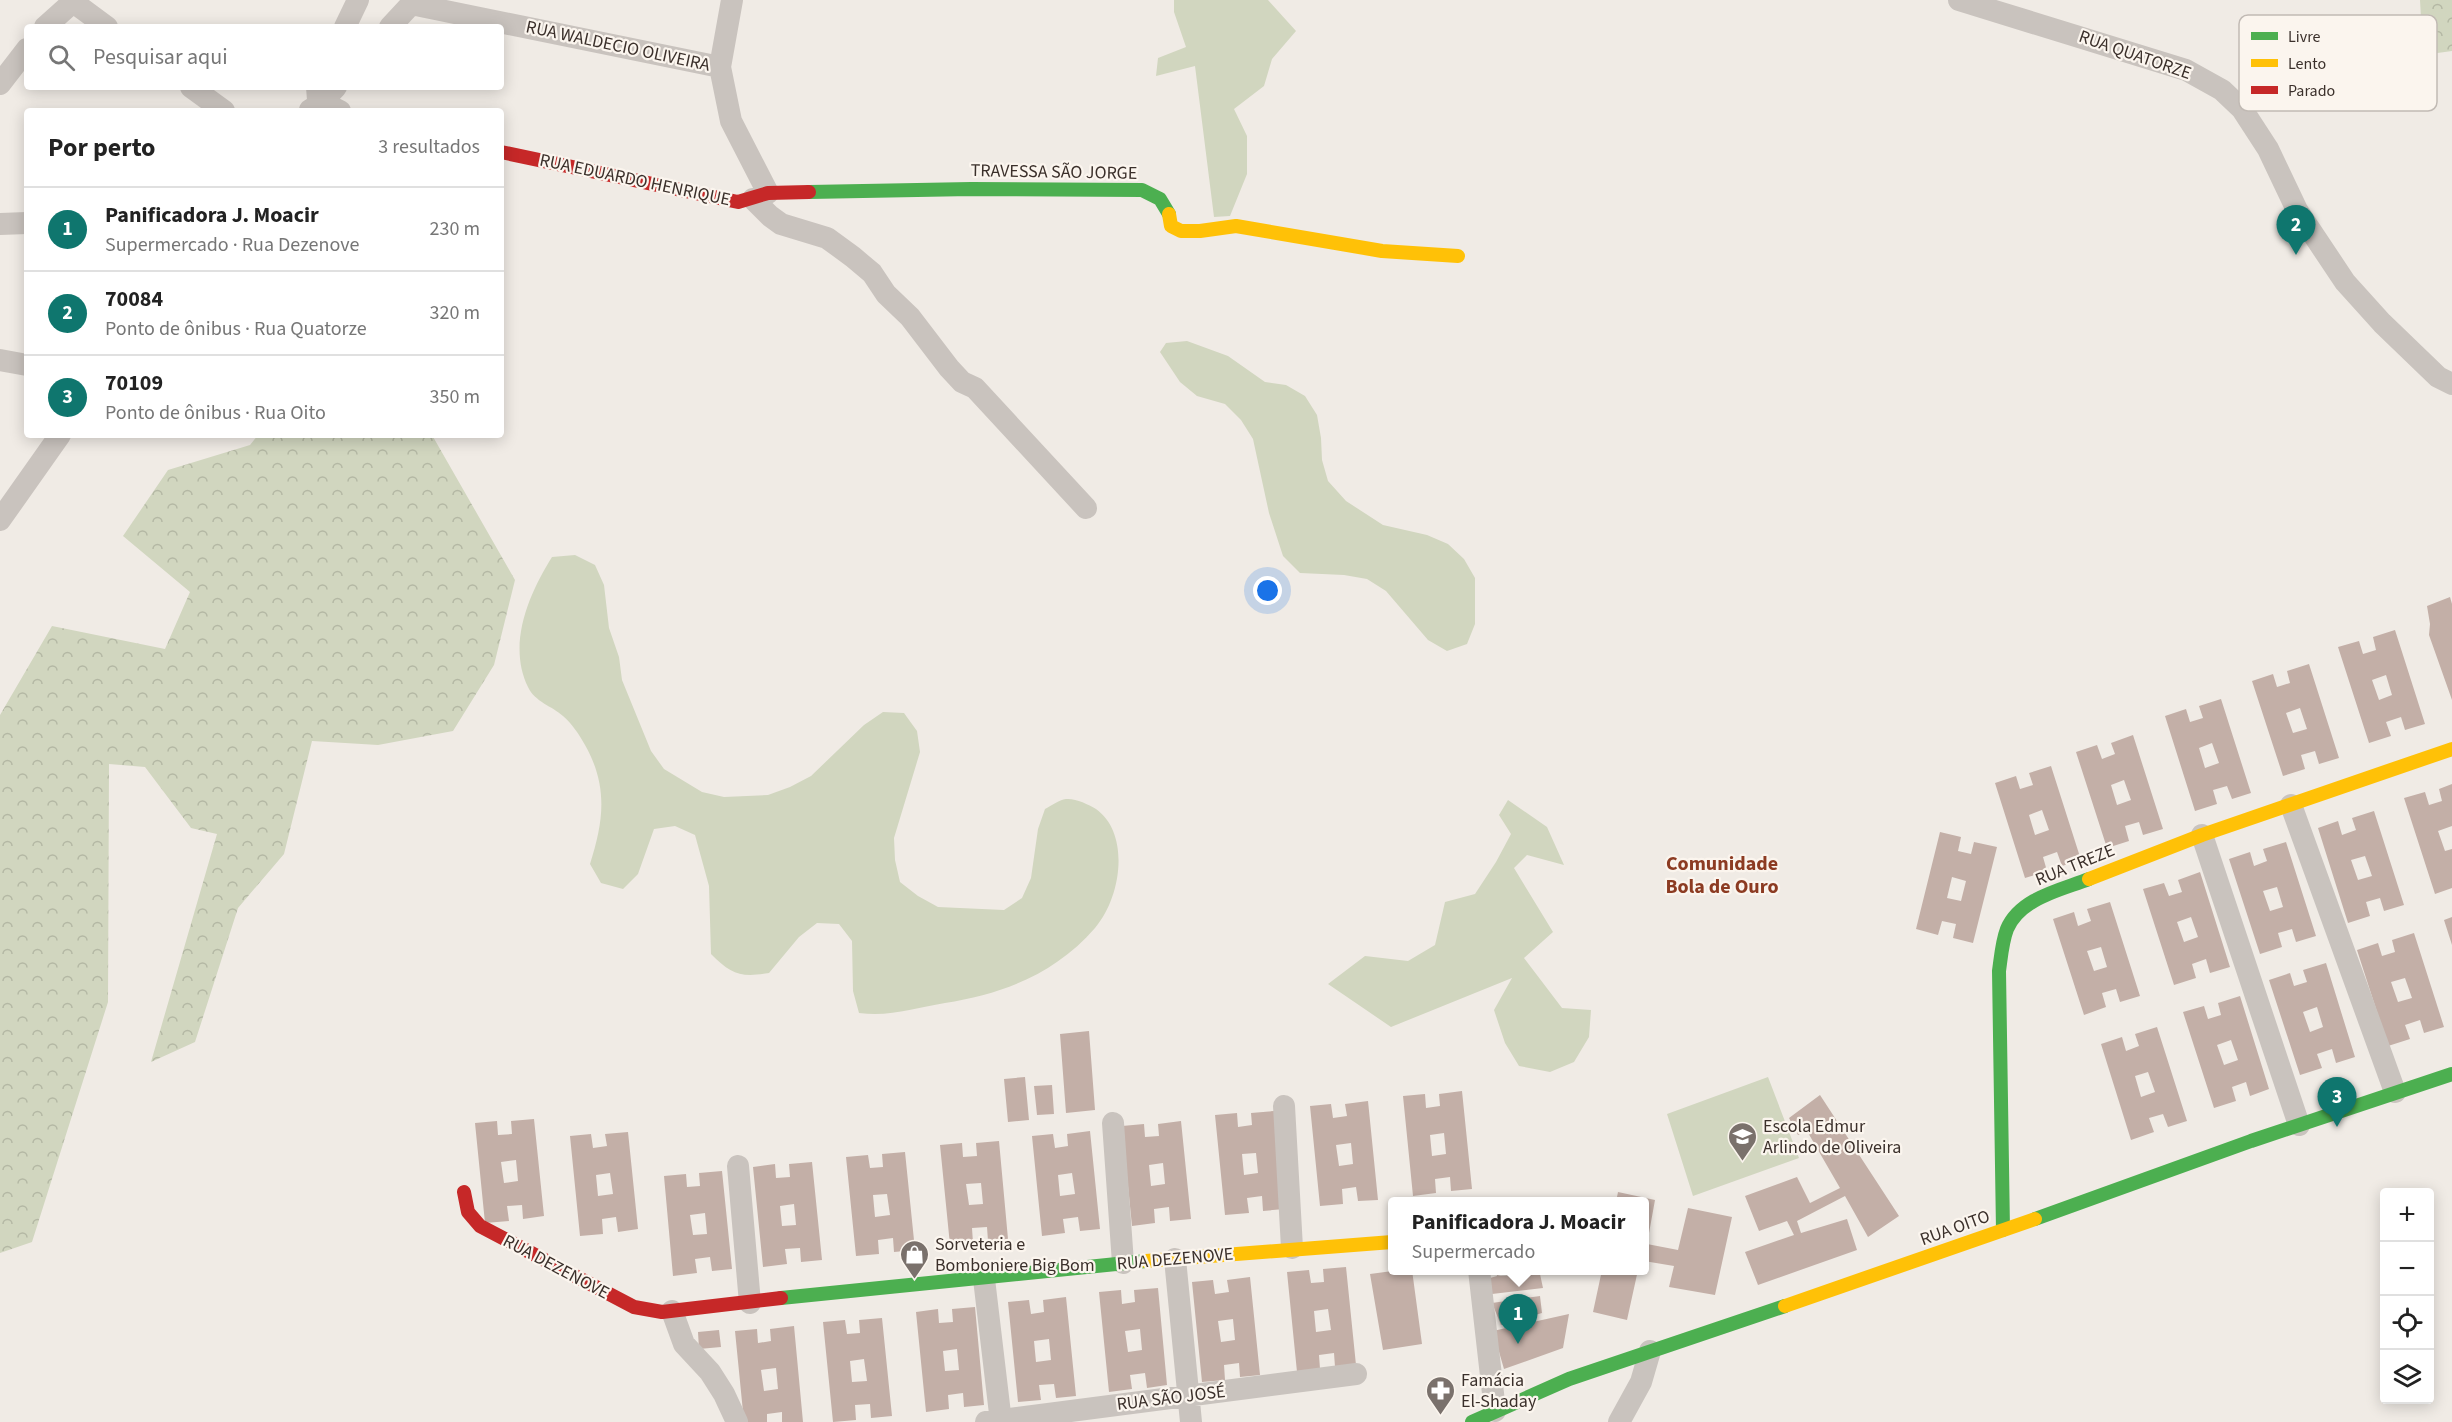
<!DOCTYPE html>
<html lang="pt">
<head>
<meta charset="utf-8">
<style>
  :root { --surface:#fff; --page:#f2f2f2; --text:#222; --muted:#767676; --line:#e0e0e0; --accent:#0f766e }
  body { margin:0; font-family:"Source Sans 3",sans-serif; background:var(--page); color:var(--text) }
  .controls { position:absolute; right:18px; bottom:18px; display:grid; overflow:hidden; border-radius:6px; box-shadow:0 3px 15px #0003 }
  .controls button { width:54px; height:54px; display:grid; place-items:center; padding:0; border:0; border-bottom:2px solid var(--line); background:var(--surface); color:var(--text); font:30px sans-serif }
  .you { position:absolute; left:1268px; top:591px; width:21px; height:21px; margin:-15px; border:4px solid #fff; border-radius:50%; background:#1a73e8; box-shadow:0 0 0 9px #1a73e833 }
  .badge { display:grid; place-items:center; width:39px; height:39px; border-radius:50%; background:var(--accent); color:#fff; font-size:20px; font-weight:700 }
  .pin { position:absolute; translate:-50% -50px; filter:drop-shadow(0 2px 3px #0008) }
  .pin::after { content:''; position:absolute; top:32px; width:21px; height:18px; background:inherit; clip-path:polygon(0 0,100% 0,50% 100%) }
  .popup { position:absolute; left:1388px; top:1197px; width:261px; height:78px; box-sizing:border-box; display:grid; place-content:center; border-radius:6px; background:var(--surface); filter:drop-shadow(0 2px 4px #0005); font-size:20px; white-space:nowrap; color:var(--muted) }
  .popup b { font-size:22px; color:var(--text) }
  .popup::after { content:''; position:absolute; left:50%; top:100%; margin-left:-12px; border:12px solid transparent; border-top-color:var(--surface) }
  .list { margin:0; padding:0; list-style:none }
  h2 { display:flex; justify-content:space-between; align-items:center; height:78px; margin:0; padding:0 24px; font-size:26px }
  h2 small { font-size:20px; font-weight:400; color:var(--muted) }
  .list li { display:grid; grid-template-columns:39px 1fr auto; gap:18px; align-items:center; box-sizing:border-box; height:84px; padding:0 24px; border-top:2px solid var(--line) }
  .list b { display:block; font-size:22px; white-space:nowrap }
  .list p { margin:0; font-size:20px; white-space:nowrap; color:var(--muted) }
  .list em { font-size:20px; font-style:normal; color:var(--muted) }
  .icon { flex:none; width:33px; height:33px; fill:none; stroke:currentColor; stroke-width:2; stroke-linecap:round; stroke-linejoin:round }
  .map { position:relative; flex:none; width:2452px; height:1422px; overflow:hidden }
  .search { position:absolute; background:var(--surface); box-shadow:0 3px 15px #0003; left:24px; top:24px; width:480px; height:66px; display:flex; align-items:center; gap:15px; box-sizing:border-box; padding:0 21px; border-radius:6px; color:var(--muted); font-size:22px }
  .panel { position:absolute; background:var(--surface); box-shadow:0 3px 15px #0003; left:24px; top:108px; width:480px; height:330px; border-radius:6px }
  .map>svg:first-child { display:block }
</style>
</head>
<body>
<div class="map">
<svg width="2452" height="1422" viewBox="0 0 2452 1422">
  <defs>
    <pattern id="forest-crowns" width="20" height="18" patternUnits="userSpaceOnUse" patternTransform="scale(1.5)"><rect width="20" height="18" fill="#d1d6bf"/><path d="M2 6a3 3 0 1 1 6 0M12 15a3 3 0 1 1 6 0" fill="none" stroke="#b4b8a4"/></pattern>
  </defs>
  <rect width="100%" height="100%" fill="#f0ebe5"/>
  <path fill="#d1d6bf" d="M1174,0H1268L1296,31L1272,59L1264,86L1234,109L1247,136V174L1230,216L1214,217L1195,66L1156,76L1158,58L1186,47L1174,12Z
    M1187,341L1228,356L1265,382L1286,385L1305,396L1317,415L1321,438L1322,460L1328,481L1346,501L1383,525L1427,535L1448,544L1464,559L1475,578V624L1467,644L1447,651L1428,640L1386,591L1367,579L1344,575L1300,573L1283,556L1269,513L1253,439L1241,420L1225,404L1197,396L1180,382L1160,352L1166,343Z
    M575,555L595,565L604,585L609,628L619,657L622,680L651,751L664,769L702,792L724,797L768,795L790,787L811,776L864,725L883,712L904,713L917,731L920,752L894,838L895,860L900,882L918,896L938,907L1004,910L1022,898L1031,878L1038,829L1045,809C1051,806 1059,800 1066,799C1075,798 1088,804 1096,809C1131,834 1121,898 1095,928C1055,974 1003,994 945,1003C914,1008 891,1017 859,1013L853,991L852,941L839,924L817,923L799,937L769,973C740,978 731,974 711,954L709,886L695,835L675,826L654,829L638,874L623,889L601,883L590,864C604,820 608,786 585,745C579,734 572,724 563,716C552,706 535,702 528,687C507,644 529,594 552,557Z
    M1508,800L1547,827L1564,865L1527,855L1514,868L1553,932L1524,958L1562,1008L1591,1010L1589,1037L1574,1062L1550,1072L1519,1066L1505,1043L1494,1010L1512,978L1391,1027L1328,984L1365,956L1408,961L1435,945L1445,902L1475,894L1496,862L1511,834L1499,815Z
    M1768,1077L1799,1158L1693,1196L1667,1114Z"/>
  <path fill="url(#forest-crowns)" d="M2420,0H2452V51L2423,55Z
    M258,435H432L515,580L494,665L453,731L378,745L312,741L284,854L238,908L195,1042L151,1062L217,834L191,828L145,767L109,764L108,1002L32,1242L0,1253V715L52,626L165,649L190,592L123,536L168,470L250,445Z"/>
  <path fill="#c3afa7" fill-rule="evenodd" d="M2450,597L2452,604V700L2429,635L2430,624L2427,606Z
    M2395,630L2425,724L2405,730L2401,717L2386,722L2391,736L2369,743L2338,647L2359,641L2363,654L2376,650L2373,637ZM2386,675L2392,695L2379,700L2372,680Z
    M2309,664L2339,758L2319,764L2315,751L2301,755L2305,769L2283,776L2252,681L2273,674L2277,687L2290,683L2287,671ZM2300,708L2307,729L2293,733L2286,713Z
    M2221,699L2251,793L2232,799L2227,786L2213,790L2217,804L2195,811L2165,716L2186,709L2190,722L2203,718L2199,706ZM2212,743L2219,763L2205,768L2199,748Z
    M2133,735L2163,829L2143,835L2139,822L2125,826L2129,841L2107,848L2076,752L2097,745L2102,759L2115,754L2111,743ZM2124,780L2131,800L2117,805L2111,785Z
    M2051,766L2081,860L2062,866L2057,852L2043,857L2047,871L2025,878L1995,783L2016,776L2020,789L2033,785L2029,773ZM2042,810L2049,830L2035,835L2029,815Z
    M2452,784V826L2438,831L2445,851L2452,849V888L2435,894L2404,798L2425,792L2429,805L2442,801L2439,789Z
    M2374,811L2404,905L2384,911L2380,898L2366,902L2370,916L2348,923L2318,828L2338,821L2342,835L2356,830L2352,818ZM2365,856L2372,876L2358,880L2351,860Z
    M1940,832L1961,837L1958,851L1971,854L1974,842L1997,847L1973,943L1953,938L1956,924L1942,921L1938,935L1916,929ZM1952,877L1966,881L1961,901L1947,898Z
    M2286,842L2316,936L2296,942L2292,929L2278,933L2282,947L2260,954L2229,859L2250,852L2254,866L2267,861L2263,849ZM2277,887L2283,907L2270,911L2263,891Z
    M2200,872L2230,967L2210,973L2206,959L2192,964L2196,978L2174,985L2143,889L2164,883L2169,896L2182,892L2178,880ZM2191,917L2198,937L2184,942L2177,922Z
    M2110,902L2140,996L2120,1002L2116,989L2102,993L2106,1007L2084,1015L2053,919L2074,912L2078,926L2091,921L2087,909ZM2101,947L2107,967L2094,971L2087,951Z
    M2452,917V945L2444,920Z
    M2414,933L2444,1027L2424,1033L2420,1020L2405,1025L2410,1039L2388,1046L2357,950L2378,943L2382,956L2395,952L2392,940ZM2405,978L2412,998L2398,1002L2391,982Z
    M2326,963L2355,1057L2336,1063L2332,1049L2317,1054L2322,1068L2300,1075L2269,980L2290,973L2294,986L2307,982L2303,970ZM2317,1007L2323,1027L2310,1032L2303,1012Z
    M2240,996L2269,1089L2250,1096L2246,1082L2232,1087L2236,1101L2214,1108L2183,1012L2204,1006L2208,1019L2221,1015L2218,1003ZM2231,1040L2238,1060L2224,1065L2217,1045Z
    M2157,1027L2187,1121L2168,1127L2163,1114L2149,1118L2154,1132L2131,1140L2101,1044L2122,1037L2126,1051L2139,1046L2135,1034ZM2148,1072L2155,1092L2141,1097L2135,1076Z
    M1089,1031L1095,1110L1066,1113L1060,1034Z
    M1025,1077L1029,1120L1008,1122L1004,1079Z
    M1052,1085L1054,1114L1037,1115L1034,1086Z
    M1462,1091L1472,1189L1451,1191L1450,1177L1435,1179L1436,1193L1413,1196L1403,1096L1425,1094L1426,1108L1440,1106L1439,1094ZM1444,1133L1446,1154L1432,1156L1430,1135Z
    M1820,1095L1899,1216L1868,1237L1845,1196L1797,1221L1801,1233L1847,1219L1857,1250L1758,1285L1745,1252L1794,1235L1787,1221L1759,1231L1745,1196L1797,1177L1810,1203L1840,1188L1807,1131L1798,1135L1789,1118Z
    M1368,1101L1378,1200L1358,1201L1356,1187L1342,1189L1343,1204L1320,1206L1310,1106L1331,1104L1333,1118L1347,1116L1345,1104ZM1351,1143L1353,1164L1339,1166L1336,1145Z
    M1274,1111L1284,1209L1263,1211L1262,1196L1247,1198L1249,1213L1225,1215L1215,1115L1237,1113L1238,1127L1252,1125L1251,1113ZM1256,1153L1258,1173L1244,1175L1242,1154Z
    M534,1119L544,1216L523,1219L522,1205L507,1206L509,1221L485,1223L475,1123L497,1121L498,1135L512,1134L511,1121ZM516,1160L518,1181L504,1183L501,1162Z
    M1181,1121L1191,1219L1170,1221L1169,1207L1154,1209L1155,1223L1132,1226L1122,1126L1144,1124L1145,1137L1159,1136L1158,1124ZM1163,1163L1165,1184L1151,1186L1149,1165Z
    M1090,1131L1100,1229L1080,1231L1078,1217L1063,1219L1065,1233L1042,1236L1032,1136L1053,1134L1055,1148L1068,1146L1067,1134ZM1072,1173L1075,1194L1060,1196L1058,1175Z
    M628,1132L638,1229L618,1232L616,1217L602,1219L603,1234L580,1236L570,1136L591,1134L593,1148L607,1146L605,1134ZM610,1173L613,1194L598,1196L596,1175Z
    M999,1141L1008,1239L988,1241L987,1227L972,1228L973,1243L950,1245L940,1145L962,1143L963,1157L977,1156L976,1143ZM981,1183L983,1204L969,1205L966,1184Z
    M905,1152L915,1250L894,1252L893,1238L878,1240L879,1254L856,1256L846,1157L868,1155L870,1168L883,1167L882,1154ZM887,1194L890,1215L875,1217L873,1195Z
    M812,1162L822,1260L801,1262L800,1248L785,1249L787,1264L763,1267L753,1167L775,1164L776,1178L790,1177L789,1164ZM794,1204L796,1225L782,1226L780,1206Z
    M722,1171L732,1269L712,1271L710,1257L695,1259L697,1273L673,1276L664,1176L686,1174L687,1187L700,1186L699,1173ZM705,1213L707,1234L693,1235L690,1215Z
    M1618,1192L1655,1200L1647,1244L1678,1250L1688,1208L1732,1217L1715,1295L1669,1287L1674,1266L1644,1261V1202H1616Z
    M1346,1267L1356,1365L1335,1367L1334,1353L1319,1355L1320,1369L1297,1372L1287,1272L1309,1270L1311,1283L1324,1282L1323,1269ZM1328,1309L1331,1330L1316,1332L1314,1311Z
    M1400,1270H1412L1422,1344L1383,1350L1370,1274Z
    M1496,1270L1515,1271L1497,1276L1540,1274L1543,1288L1492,1294L1490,1278L1497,1276Z
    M1602,1270H1638L1627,1320L1593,1312Z
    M1250,1277L1260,1375L1240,1377L1239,1363L1224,1365L1225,1380L1202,1382L1192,1282L1213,1280L1215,1294L1229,1292L1227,1280ZM1233,1319L1235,1340L1221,1342L1218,1321Z
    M1158,1288L1167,1385L1147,1388L1145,1373L1130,1375L1132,1389L1109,1392L1099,1292L1121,1290L1122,1304L1135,1302L1134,1290ZM1140,1329L1142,1350L1128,1352L1125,1331Z
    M1540,1296L1542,1313L1501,1325L1492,1303Z
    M1066,1297L1076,1396L1056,1398L1054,1384L1039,1385L1041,1400L1018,1402L1008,1302L1029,1300L1031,1314L1044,1312L1043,1300ZM1049,1339L1051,1360L1036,1362L1034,1341Z
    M975,1307L984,1405L964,1407L963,1393L948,1395L949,1409L926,1412L916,1312L938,1309L939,1323L953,1322L952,1309ZM957,1349L959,1370L945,1371L943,1351Z
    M1569,1314L1563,1348L1504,1369L1493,1331Z
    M882,1318L892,1416L871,1418L870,1404L855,1405L856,1420L833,1422L823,1322L845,1320L847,1334L860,1333L859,1320ZM864,1359L867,1381L852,1382L850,1361Z
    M794,1326L803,1422H782V1412L767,1414V1422H744L735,1331L757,1329L758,1343L771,1341L770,1329ZM776,1368L778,1389L764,1391L761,1370Z
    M719,1330L721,1347L699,1349L698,1332Z"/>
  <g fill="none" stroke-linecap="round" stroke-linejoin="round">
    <path stroke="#c9c3be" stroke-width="22" d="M732,0L720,67L731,121L768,193
      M1959,0L2186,70L2222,90L2242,109L2268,149L2297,210L2345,282L2382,323L2438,377L2452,384
      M73,2L107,27
      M411,4L720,67
      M45,27L75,0
      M345,27L358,0
      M390,27L415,0
      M0,84L27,49
      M191,87L224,111
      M317,87L318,100L340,111
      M310,110L321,103L336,87
      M753,199L770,216L781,224L827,238L853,257L872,273L886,294L910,317L949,368L962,382L975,388L1086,508
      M0,224L27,223
      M0,360L27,365
      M0,520L60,435
      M2291,805L2395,1092
      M2202,835L2299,1125
      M1284,1106L1292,1248
      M1113,1123L1123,1263
      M738,1166L750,1303
      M1175,1259L1191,1422
      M1479,1270L1495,1411
      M984,1279L1001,1422
      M672,1311L684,1344L710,1372L724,1394L737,1422
      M986,1422L1356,1374
      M1619,1422L1641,1382L1650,1351"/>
    <path stroke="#4caf50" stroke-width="14" d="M809,192L971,189L1142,190L1160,199L1169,214
      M2035,1219L2251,1141L2452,1074
      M2003,1230L1999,971C2001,957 2002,942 2007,929C2020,898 2061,890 2089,879
      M781,1298L1146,1261
      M1472,1422L1569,1379L1785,1306"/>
    <path stroke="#ffc107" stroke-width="14" d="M1169,214L1171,226L1181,231H1200L1236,226L1382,251L1458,256
      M2089,879L2202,835L2452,749
      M1146,1261L1392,1242
      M1785,1306L2035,1219"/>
    <path stroke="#c62828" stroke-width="14" d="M501,152L738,202L768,193L809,192
      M464,1192L468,1212L480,1226L634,1307L662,1312L781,1298"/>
  </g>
  <defs>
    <symbol id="school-pin" viewBox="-11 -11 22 30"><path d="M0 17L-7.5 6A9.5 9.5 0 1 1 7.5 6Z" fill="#7a716c" stroke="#fbf5ee"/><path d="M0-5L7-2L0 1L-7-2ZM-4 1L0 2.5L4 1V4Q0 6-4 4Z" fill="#fff"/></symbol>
    <symbol id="shop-pin" viewBox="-11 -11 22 30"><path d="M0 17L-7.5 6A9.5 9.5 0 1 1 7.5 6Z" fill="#7a716c" stroke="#fbf5ee"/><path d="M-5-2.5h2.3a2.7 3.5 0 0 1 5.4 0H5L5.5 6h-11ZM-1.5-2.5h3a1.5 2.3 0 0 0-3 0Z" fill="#fff"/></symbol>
    <symbol id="pharmacy-pin" viewBox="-11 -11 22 30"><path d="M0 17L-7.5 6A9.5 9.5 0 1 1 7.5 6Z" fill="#7a716c" stroke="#fbf5ee"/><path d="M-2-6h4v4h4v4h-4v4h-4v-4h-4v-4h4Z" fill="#fff"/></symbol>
  </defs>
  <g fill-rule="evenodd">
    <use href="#school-pin" x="1726" y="1120" width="33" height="45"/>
    <use href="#shop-pin" x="898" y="1238" width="33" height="45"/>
    <use href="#pharmacy-pin" x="1424" y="1374" width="33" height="45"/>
  </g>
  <g text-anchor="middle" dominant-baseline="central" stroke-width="4.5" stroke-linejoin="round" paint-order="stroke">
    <g font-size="18" fill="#3b302b" stroke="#fbf5ee">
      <text transform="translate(618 46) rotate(12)">RUA WALDECIO OLIVEIRA</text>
      <text transform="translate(2135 55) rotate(19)">RUA QUATORZE</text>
      <text transform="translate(1054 172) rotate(1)">TRAVESSA SÃO JORGE</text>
      <text transform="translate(635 180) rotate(12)">RUA EDUARDO HENRIQUE</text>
      <text transform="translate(2075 865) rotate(-22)">RUA TREZE</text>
      <text transform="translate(1955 1228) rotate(-20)">RUA OITO</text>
      <text transform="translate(1175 1259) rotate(-5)">RUA DEZENOVE</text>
      <text transform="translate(556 1267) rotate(28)">RUA DEZENOVE</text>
      <text transform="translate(1171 1398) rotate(-7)">RUA SÃO JOSÉ</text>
    </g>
    <g font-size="18" fill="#3b302b" stroke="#fbf5ee" text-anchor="start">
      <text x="1763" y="1126">Escola Edmur<tspan x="1763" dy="21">Arlindo de Oliveira</tspan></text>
      <text x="935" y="1244">Sorveteria e<tspan x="935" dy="21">Bomboniere Big Bom</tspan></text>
      <text x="1461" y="1380">Famácia<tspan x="1461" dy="21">El-Shaday</tspan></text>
    </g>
    <g font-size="20" font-weight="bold" fill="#8c3b22" stroke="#fbf5ee">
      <text x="1722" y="864">Comunidade<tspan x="1722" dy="23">Bola de Ouro</tspan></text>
    </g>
  </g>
  <rect x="2239" y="15" width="198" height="96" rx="9" fill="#fbf5ee" stroke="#c1bab4" stroke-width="1.5"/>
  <rect x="2251" y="32" width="27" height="8" fill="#4caf50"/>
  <rect x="2251" y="59" width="27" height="8" fill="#ffc107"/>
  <rect x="2251" y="86" width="27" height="8" fill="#c62828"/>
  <g font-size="16" fill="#3b302b">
    <text x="2288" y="42">Livre</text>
    <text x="2288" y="69">Lento</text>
    <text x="2288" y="96">Parado</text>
  </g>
</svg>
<div class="controls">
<button>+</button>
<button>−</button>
<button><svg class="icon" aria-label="locate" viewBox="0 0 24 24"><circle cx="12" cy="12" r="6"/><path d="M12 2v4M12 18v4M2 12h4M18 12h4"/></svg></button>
<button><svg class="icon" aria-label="layers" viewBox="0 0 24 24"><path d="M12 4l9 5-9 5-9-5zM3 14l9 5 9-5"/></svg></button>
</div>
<div class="you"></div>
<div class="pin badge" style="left:1518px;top:1344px">1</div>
<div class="popup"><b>Panificadora J. Moacir</b>Supermercado</div>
<div class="pin badge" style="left:2296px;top:255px">2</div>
<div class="pin badge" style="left:2337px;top:1127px">3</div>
<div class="search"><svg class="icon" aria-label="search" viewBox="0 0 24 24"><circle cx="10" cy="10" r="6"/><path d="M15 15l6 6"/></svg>Pesquisar aqui</div>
<section class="panel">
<h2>Por perto<small>3 resultados</small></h2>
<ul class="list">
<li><span class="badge">1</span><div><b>Panificadora J. Moacir</b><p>Supermercado · Rua Dezenove</p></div><em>230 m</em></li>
<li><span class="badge">2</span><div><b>70084</b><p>Ponto de ônibus · Rua Quatorze</p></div><em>320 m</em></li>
<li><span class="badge">3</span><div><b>70109</b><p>Ponto de ônibus · Rua Oito</p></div><em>350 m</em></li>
</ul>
</section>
</div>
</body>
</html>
